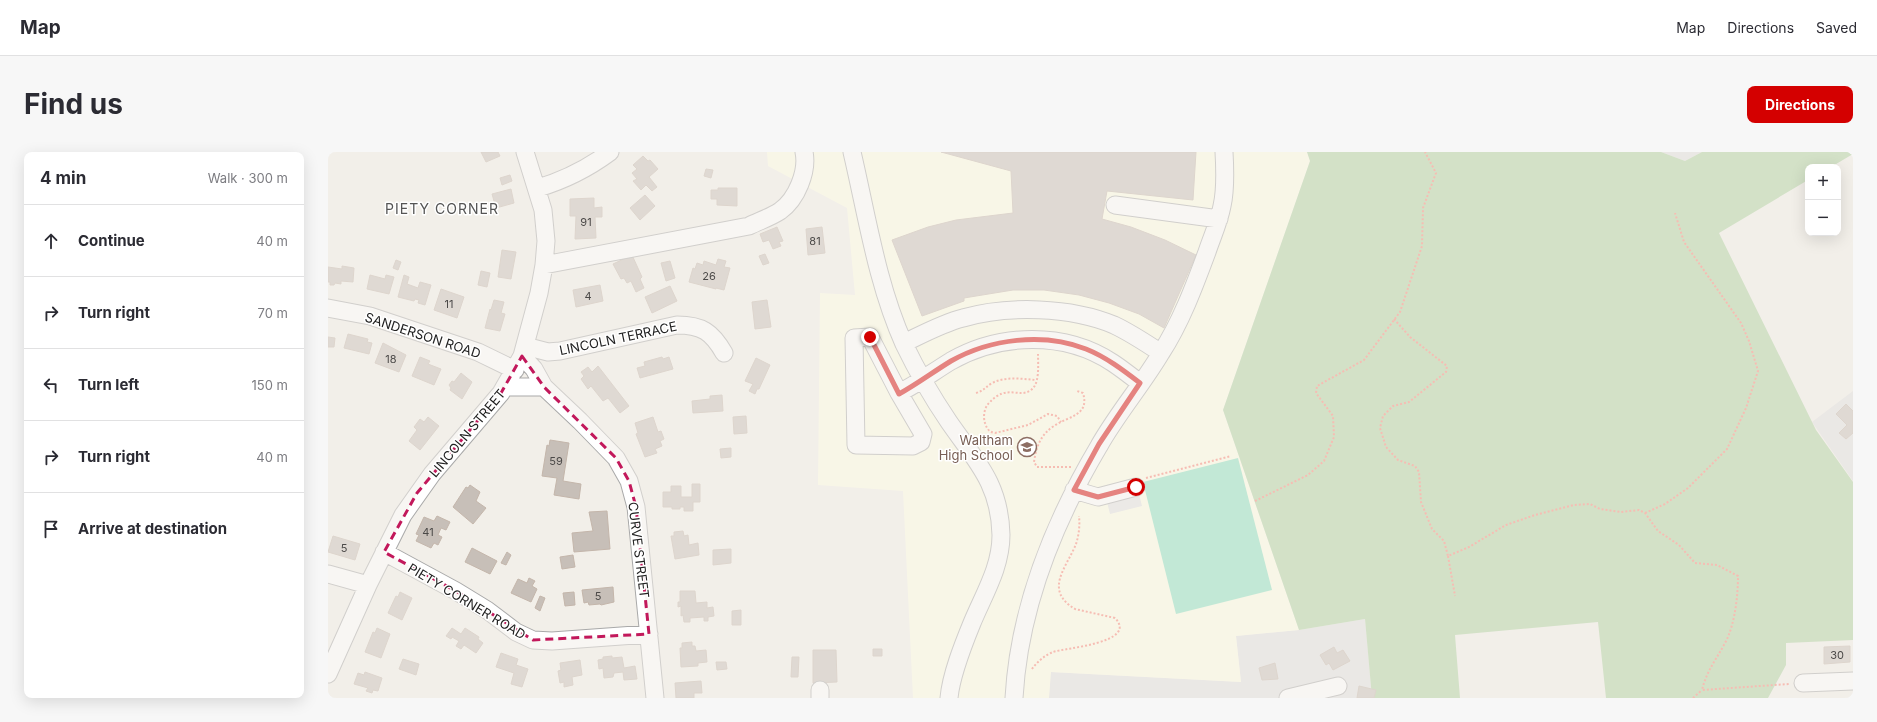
<!DOCTYPE html>
<html lang="en">
<head>
<meta charset="utf-8">
<style>
  :root { --surface:#fff; --page:#f7f7f7; --text:#2b2b33; --muted:#7c7c81; --line:#e1e1e2; --accent:#d40000 }
  body { margin:0; font-family:Inter,sans-serif; background:var(--page); color:var(--text) }
  .controls { position:absolute; right:12px; top:12px; display:grid; overflow:hidden; border-radius:8px; box-shadow:0 4px 16px #0002 }
  .controls button { width:36px; height:36px; display:grid; place-items:center; padding:0; border:0; border-bottom:1px solid var(--line); background:var(--surface); color:var(--text); font:20px sans-serif }
  .stop { position:absolute; width:12px; height:12px; margin:-9px; border:3px solid #d40000; border-radius:50%; background:#fff }
  .stop.end { background:#d40000; border-color:#fff; box-shadow:0 1px 4px #0008 }
  .list { margin:0; padding:0; list-style:none }
  h2 { display:flex; justify-content:space-between; align-items:center; height:52px; margin:0; padding:0 16px; font-size:17px }
  h2 small { font-size:13px; font-weight:400; color:var(--muted) }
  .list li { display:grid; grid-template-columns:26px 1fr auto; gap:12px; align-items:center; box-sizing:border-box; height:72px; padding:0 16px; border-top:1px solid var(--line) }
  .list b { display:block; font-size:15px; white-space:nowrap }
  .list em { font-size:13px; font-style:normal; color:var(--muted) }
  .icon { flex:none; width:22px; height:22px; fill:none; stroke:currentColor; stroke-width:2; stroke-linecap:round; stroke-linejoin:round }
  .map { position:relative; flex:none; width:1525px; height:546px; overflow:hidden; border-radius:8px }
  header { display:flex; align-items:center; gap:24px; box-sizing:border-box; height:56px; padding:0 20px; background:var(--surface); border-bottom:1px solid var(--line) }
  header strong { font-size:19px }
  nav { display:flex; gap:22px; margin-inline-start:auto; font-size:14px }
  .intro { display:flex; align-items:center; justify-content:space-between; box-sizing:border-box; height:96px; padding:0 24px }
  h1 { margin:0; font-size:28px }
  .button { padding:10px 18px; border-radius:8px; background:var(--accent); color:#fff; font-size:14px; font-weight:700 }
  main { display:flex; gap:24px; padding:0 24px }
  aside { flex:1; background:var(--surface); border-radius:8px; box-shadow:0 4px 16px #0002 }
  .map>svg:first-child { display:block }
</style>
</head>
<body>
<header>
<strong>Map</strong>
<nav><a>Map</a><a>Directions</a><a>Saved</a></nav>
</header>
<div class="intro"><h1>Find us</h1><a class="button">Directions</a></div>
<main>
<aside>
<h2>4 min<small>Walk · 300 m</small></h2>
<ul class="list">
<li><svg class="icon" aria-label="ahead" viewBox="0 0 24 24"><path d="M12 20V5M6 11l6-6 6 6"/></svg><div><b>Continue</b></div><em>40 m</em></li>
<li><svg class="icon" aria-label="right" viewBox="0 0 24 24"><path d="M7 20v-9h11M14 6l5 5-5 5"/></svg><div><b>Turn right</b></div><em>70 m</em></li>
<li><svg class="icon" aria-label="left" viewBox="0 0 24 24"><path d="M17 20v-9H6M10 6l-5 5 5 5"/></svg><div><b>Turn left</b></div><em>150 m</em></li>
<li><svg class="icon" aria-label="right" viewBox="0 0 24 24"><path d="M7 20v-9h11M14 6l5 5-5 5"/></svg><div><b>Turn right</b></div><em>40 m</em></li>
<li><svg class="icon" aria-label="arrive" viewBox="0 0 24 24"><path d="M6 21V4h12l-3 4 3 4H6"/></svg><div><b>Arrive at destination</b></div></li>
</ul>
</aside>
<div class="map">
<svg width="1525" height="546" viewBox="0 0 1525 546">
  <rect width="100%" height="100%" fill="#f2efe9"/>
  <path fill="#e0dfdf" d="M1333,0H1374L1357,9Z
    M1525,239V329L1484,270Z
    M1037,467L1044,546H721L722,520L913,530L908,484L971,478Z"/>
  <path fill="#ffffe5" d="M439,0H979L982,9L895,258L971,478L908,484L913,530L723,520L721,546H585L575,339L490,333L492,141L527,143L519,56L440,14Z"/>
  <path fill="#add19e" d="M979,0H1333L1357,9L1374,0H1525V2L1503,15H1480V28L1391,81L1488,278L1525,330V488L1458,491V513L1440,546H1278L1270,470L1127,483L1132,546H1044L1037,467L971,478L895,258L982,9Z"/>
  <path fill="#88e0be" d="M910,306L944,438L848,462L815,330Z"/>
  <path fill="#e2e2e2" d="M808,330L814,354L782,362L776,338Z"/>
  <path fill="#c7bfb8" stroke="#c4b6ab" d="M153,0H170L172,4L158,10Z
    M613,0H868L865,48L779,39L774,67L803,75L837,88L868,103L836,176L811,162L781,151L751,143L716,138H685L636,146V149L594,164L564,88L600,75L628,68L685,61L683,19Z
    M315,4L320,9L322,8L330,17L321,25L329,35L324,39L318,33L313,38L305,29L309,27L304,21L309,17L305,13Z
    M378,17L385,18L383,26L376,24Z
    M182,23L184,29L174,33L172,26Z
    M390,36H409V54L389,53V47H383V38H390Z
    M183,37L186,51L168,56L164,42Z
    M317,43L327,54L312,68L302,56Z
    M266,46V56L274,55V65H267L268,86L247,87L248,64H242V47Z
    M449,75L455,89L451,90L453,94L445,97L441,88L435,90L432,82Z
    M494,75L497,101L480,103L478,77Z
    M174,98L188,100L183,127L170,125Z
    M437,102L441,111L435,113L431,104Z
    M304,103L314,125L312,127L316,136L308,140L303,129L299,131L296,126L293,127L285,112Z
    M390,107L398,109L396,115L402,116L396,138L388,136V137L361,130L365,116L367,117L369,111L375,113L376,109L388,113Z
    M68,108L73,110L70,118L65,116Z
    M342,109L347,126L338,129L333,111Z
    M14,114L26,116L25,130L13,129V132L7,131L6,133H2V130H0V115L14,117Z
    M153,119L162,121L159,135L150,133Z
    M42,123L57,127L58,123L66,125L61,142L39,137Z
    M76,123L81,125L79,132L90,136L92,130L103,133L97,153L90,151L91,148L87,147L86,149L70,145Z
    M272,133L275,149L248,155L245,138Z
    M342,134L349,149L324,161L317,145Z
    M113,137L136,145L129,166L106,158Z
    M166,148L176,150L173,161L177,162L172,179L157,176L162,157L163,158Z
    M439,148L443,175L427,177L424,150Z
    M20,182L40,187L39,190L44,191L41,202L16,196Z
    M0,185L7,186L6,195H0Z
    M55,191L78,203L71,220L47,211Z
    M92,205L102,209L100,212L113,217L106,233L84,224Z
    M334,205L335,207L341,205L345,217L312,226L309,216L317,214L316,210Z
    M428,206L442,213L431,237H429L427,242L421,239L425,232L417,229Z
    M270,214L301,254L292,261L280,246L275,249L263,234L260,237L253,227L256,224L253,220L260,215L264,220Z
    M133,221L144,230L134,247L122,238L123,236L121,233L124,229L126,230Z
    M394,243L395,259L365,261L364,249L382,247V244Z
    M1518,252L1525,259V281L1518,287L1511,281L1519,273L1508,262Z
    M418,264L419,281L406,282L405,265Z
    M100,265L111,274L92,298L81,289L89,278L86,275L92,267L96,270Z
    M325,265L330,280L333,279L336,287L332,289L334,294L327,297L329,301L317,305L308,282L310,281L307,271Z
    M222,288L241,291L235,329L253,332L251,347L226,343L229,326L214,324L219,293L221,294Z
    M403,296V305L393,306L392,297Z
    M364,332H372V350H365V359H356V355H352V357H344V355H335V340H343V334H353V345H364Z
    M142,333L152,340L148,349L158,356L145,372L125,355L138,335L140,336Z
    M279,359L282,397L246,400L244,381L265,379L261,360Z
    M109,364L122,370L118,378L113,376L110,383L114,385L110,393L106,391L103,396L88,389L91,383L88,382L96,365L106,369Z
    M355,379L356,384L360,383L361,393L370,391L371,403L347,407L343,384H346V380Z
    M5,384L32,392L27,408L0,400Z
    M144,396L169,409L162,422L137,410Z
    M403,397V411L385,413V398Z
    M179,400L183,403L178,413L173,411Z
    M245,403L247,415L234,417L232,405Z
    M201,426L207,429L204,434L209,437L203,450L183,441L190,427L199,431Z
    M285,435L286,450L273,453L272,452L261,453L260,450L256,451L254,438Z
    M352,439H367L368,451L379,450V456L385,455L386,464L380,465V469H376V465L362,466V470H356L355,463L353,464V454L350,455V450H352Z
    M72,440L84,446L74,468L60,461L68,444L70,445Z
    M246,440L247,453L237,454L235,441Z
    M212,444L217,446L212,459L207,456Z
    M413,458V473H404V459Z
    M49,476L62,482L53,506L37,500L45,480L47,481Z
    M124,476L133,482L137,476L151,485L150,487L155,491L148,501L136,493L133,497L128,494L131,489L124,485L123,487L118,484Z
    M364,490V494H367L368,499L378,498L379,510L370,511V514L353,515L352,496H354V491Z
    M1522,494V510L1496,512V495Z
    M1006,495L1009,501L1015,498L1022,509L1005,518L1001,511L998,513L992,503Z
    M545,497H554V504H545Z
    M485,498H508L509,530L485,531Z
    M173,501L190,507L188,513L200,517L194,535L183,532L186,521L168,515Z
    M284,504V506L294,505L296,516L307,514L309,527L296,528L295,520L286,521L285,525L276,526L275,516L271,517L270,508L275,507V505Z
    M464,505H471L470,525H463Z
    M75,507L91,512L88,523L71,517Z
    M252,508L254,523L244,525L245,533L236,535V530L232,531L230,519L233,518L232,511Z
    M388,510H398L399,517L389,518Z
    M947,511L950,527L934,528L931,516Z
    M37,520L54,526L50,539L45,538L44,541L38,539L40,536L26,532L30,521L36,523Z
    M373,529L374,541H366V546H348L347,531Z
    M1031,534L1048,538L1046,546H1029Z"/>
  <g fill="none" stroke-linecap="round" stroke-linejoin="round">
    <defs>
      <path id="minor" d="M524,0C539,64 549,132 576,192C589,219 604,245 621,270C648,309 672,332 673,383C673,415 656,442 644,471C635,493 623,523 621,546
        M210,36C237,28 259,17 282,0
        M787,53L891,67
        M216,113L421,74C431,69 443,65 452,59C469,47 480,19 476,0
        M0,156L42,164L150,200L187,218
        M576,191C595,182 615,171 635,166C680,153 743,155 786,173C803,181 818,191 833,201
        M197,194L220,200L232,199L349,173C374,173 384,180 396,201
        M194,204L206,217L216,235L252,269L288,306L301,329L308,355L327,546
        M177,235H216
        M571,241L595,282L593,290L585,294L528,293L526,186L542,185L571,241C589,232 605,220 623,209C672,181 737,179 785,211C794,217 803,224 812,231
        M746,338L770,345L808,335
        M56,400L128,439L159,458L188,480L205,488L224,489L321,482
        M0,422L40,433
        M0,522L40,433L75,363L104,322L173,241L194,204L211,141L216,113L218,89L215,58L197,0
        M1475,531L1525,529
        M492,538V546
        M686,546C691,457 726,370 771,294C789,262 814,233 833,201C853,170 866,135 879,100C884,85 891,70 894,54C898,37 897,17 896,0
        M960,546L1010,534"/>
    </defs>
    <use href="#minor" stroke="#a9a9a9" stroke-width="19"/>
    <path stroke="#fa8072" stroke-width="2" stroke-dasharray="2 2" stroke-linecap="butt" d="M1066,167L1082,185L1119,214L1118,220L1081,250L1065,254L1055,264L1052,276L1058,295L1070,308L1087,314L1091,320L1093,350L1104,377L1116,389L1120,404L1141,395L1178,373L1207,363L1246,353L1262,352L1272,357L1293,360L1311,358L1317,361L1330,379L1351,393L1367,411L1389,413L1410,424C1410,443 1407,473 1397,491C1388,508 1379,518 1374,538L1461,532
      M710,202C710,212 712,232 703,238C691,247 679,231 661,251C656,256 655,265 657,271C659,277 661,280 667,281L700,273L720,262L729,264L733,270
      M648,241C655,239 658,235 664,231C678,224 694,227 708,228
      M743,315H709L706,310C708,295 713,282 726,274C740,264 762,264 755,241L749,239
      M818,326L903,304
      M927,349L980,323L996,309L1006,285L1005,264L988,241L989,234L1036,208L1072,160L1094,94L1095,56L1108,21L1097,0
      M1317,361L1337,352L1360,336L1399,297L1418,256L1430,219L1421,189L1413,171L1356,90L1347,61
      M1120,404L1127,444
      M704,517C709,510 717,503 725,500C736,496 811,491 787,466L747,457C715,438 739,415 748,392C751,383 752,373 751,364
      M1365,546L1374,538"/>
    <use href="#minor" stroke="#fff" stroke-width="17"/>
  </g>
  <g fill="none" stroke-linecap="round" stroke-linejoin="round">
    <path stroke="#d40000" stroke-width="5" d="M542,185L571,242C589,232 605,220 623,209C662,187 715,180 758,197C778,205 795,218 812,231L771,292L746,338L770,345L808,335"/>
  </g>
  <path d="M0 0H1525V546H0ZM194,204L216,235L288,306L301,329L308,355L321,482L205,488L128,439L56,400L89,341L173,241Z" fill="#f2efe9" fill-opacity=".55" fill-rule="evenodd"/>
  <path fill="none" stroke="#c2185b" stroke-width="3" stroke-dasharray="8 5" stroke-linejoin="round" d="M194,204L216,235L288,306L301,329L308,355L321,482L205,488L128,439L56,400L89,341L173,241Z"/>
  <defs>
    <symbol id="school-ring" viewBox="-11 -11 22 22"><circle r="9.5" fill="#fff" stroke="#8d6e63" stroke-width="1.5"/><path d="M0-5L7-2L0 1L-7-2ZM-4 1L0 2.5L4 1V4Q0 6-4 4Z" fill="#8d6e63"/></symbol>
  </defs>
  <g fill-rule="evenodd">
    <use href="#school-ring" x="688" y="284" width="22" height="22"/>
  </g>
  <g text-anchor="middle" dominant-baseline="central" stroke-width="3" stroke-linejoin="round" paint-order="stroke">
    <g font-size="11" fill="#4b4948">
      <text x="258" y="70">91</text>
      <text x="487" y="89">81</text>
      <text x="381" y="124">26</text>
      <text x="260" y="144">4</text>
      <text x="121" y="152">11</text>
      <text x="63" y="207">18</text>
      <text x="228" y="309">59</text>
      <text x="100" y="380">41</text>
      <text x="16" y="396">5</text>
      <text x="270" y="444">5</text>
      <text x="1509" y="503">30</text>
    </g>
    <g font-size="13" fill="#222" stroke="#fff">
      <text transform="translate(95 183) rotate(18)">SANDERSON ROAD</text>
      <text transform="translate(290 186) rotate(-12)">LINCOLN TERRACE</text>
      <text transform="translate(139 281) rotate(-50)">LINCOLN STREET</text>
      <text transform="translate(311 398) rotate(83)">CURVE STREET</text>
      <text transform="translate(139 449) rotate(31)">PIETY CORNER ROAD</text>
    </g>
    <g font-size="13" fill="#785e54" stroke="#fff" text-anchor="end">
      <text x="685" y="288">Waltham<tspan x="685" dy="15">High School</tspan></text>
    </g>
    <g font-size="14" letter-spacing="1" fill="#555" stroke="#fff">
      <text x="114" y="56">PIETY CORNER</text>
    </g>
  </g>
</svg>
<div class="controls">
<button>+</button>
<button>−</button>
</div>
<div class="stop" style="left:808px;top:335px"></div>
<div class="stop end" style="left:542px;top:185px"></div>
</div>
</main>
</body>
</html>
